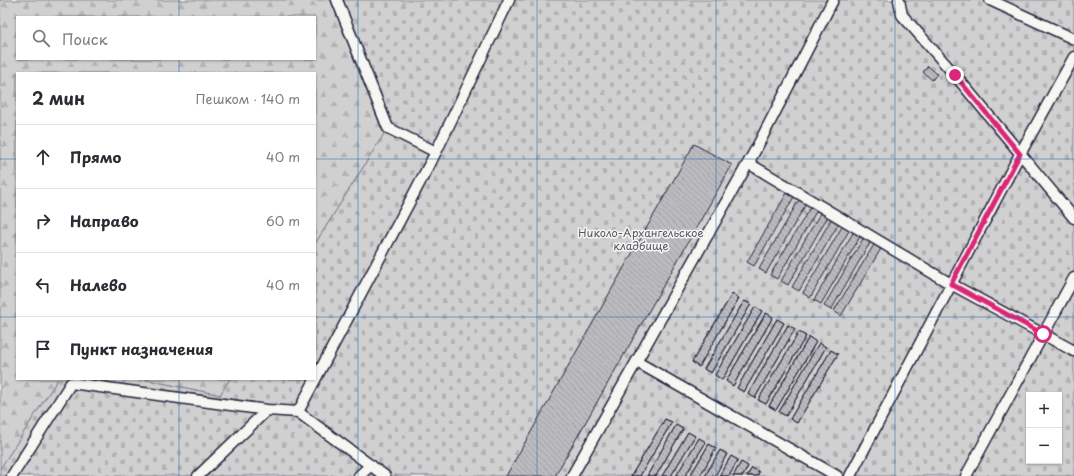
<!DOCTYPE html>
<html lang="ru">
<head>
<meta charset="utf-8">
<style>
  :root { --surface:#fff; --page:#f2f2f3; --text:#2b2b33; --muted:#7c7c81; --line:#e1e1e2 }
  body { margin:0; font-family:"Playpen Sans",sans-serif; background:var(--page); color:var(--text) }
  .controls { position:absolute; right:12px; bottom:12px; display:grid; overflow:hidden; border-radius:0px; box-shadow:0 1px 3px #0004 }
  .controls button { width:36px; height:36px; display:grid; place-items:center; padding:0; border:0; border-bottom:1px solid var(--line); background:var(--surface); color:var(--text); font:20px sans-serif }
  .stop { position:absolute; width:12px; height:12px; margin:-9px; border:3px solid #db2777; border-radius:50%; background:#fff }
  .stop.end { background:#db2777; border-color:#fff; box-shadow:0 1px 4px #0008 }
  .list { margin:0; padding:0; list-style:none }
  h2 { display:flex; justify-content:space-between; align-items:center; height:52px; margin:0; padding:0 16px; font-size:17px }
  h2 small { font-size:13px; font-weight:400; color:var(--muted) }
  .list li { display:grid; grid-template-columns:26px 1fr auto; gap:12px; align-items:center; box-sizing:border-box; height:64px; padding:0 16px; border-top:1px solid var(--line) }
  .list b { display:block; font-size:15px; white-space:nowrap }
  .list em { font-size:13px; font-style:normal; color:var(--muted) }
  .icon { flex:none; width:22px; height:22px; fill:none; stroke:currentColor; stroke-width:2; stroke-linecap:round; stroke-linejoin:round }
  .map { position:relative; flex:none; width:1074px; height:476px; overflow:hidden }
  .search { position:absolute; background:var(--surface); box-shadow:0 1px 3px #0004; left:16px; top:16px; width:300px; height:44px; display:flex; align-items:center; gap:10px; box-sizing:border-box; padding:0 14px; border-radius:0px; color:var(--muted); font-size:15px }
  .panel { position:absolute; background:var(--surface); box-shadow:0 1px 3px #0004; left:16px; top:72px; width:300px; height:308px; border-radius:0px }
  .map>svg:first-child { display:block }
</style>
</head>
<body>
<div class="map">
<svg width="1074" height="476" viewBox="0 0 1074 476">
  <defs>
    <pattern id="forest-firs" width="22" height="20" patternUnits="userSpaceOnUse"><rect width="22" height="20" fill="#d0d0d1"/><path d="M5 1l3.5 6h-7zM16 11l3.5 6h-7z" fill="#b2b2b4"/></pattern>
    <pattern id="cemetery-stones" width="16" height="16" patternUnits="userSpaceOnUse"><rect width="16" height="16" fill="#d0d0d1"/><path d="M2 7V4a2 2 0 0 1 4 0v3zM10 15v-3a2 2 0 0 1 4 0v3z" fill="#b2b2b4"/></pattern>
    <pattern id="building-back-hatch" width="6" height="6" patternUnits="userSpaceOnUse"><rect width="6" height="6" fill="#bbbbbf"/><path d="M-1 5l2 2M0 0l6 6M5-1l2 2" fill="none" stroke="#a0a0a5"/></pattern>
  </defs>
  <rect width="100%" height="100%" fill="#eeeeeb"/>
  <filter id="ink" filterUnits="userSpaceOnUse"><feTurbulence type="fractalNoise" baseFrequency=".025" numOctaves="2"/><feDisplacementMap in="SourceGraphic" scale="8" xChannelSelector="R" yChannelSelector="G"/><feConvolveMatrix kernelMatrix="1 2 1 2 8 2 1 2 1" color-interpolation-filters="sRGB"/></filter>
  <g filter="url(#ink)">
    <path fill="url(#forest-firs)" stroke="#797986" fill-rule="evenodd" d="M0,0H331L384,134L315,244V73H17V379H58L0,469ZM17,17H315V59H17Z
      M142,379H230L220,395Z"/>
    <path fill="url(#cemetery-stones)" stroke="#797986" fill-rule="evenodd" d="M331,0H1074V476H0V469L58,379H142L220,395L230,379H315V244L384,134ZM1029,395H1059V461H1029Z"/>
    <path fill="url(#building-back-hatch)" stroke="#22223b" d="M928,66L937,74L932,80L923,72Z
      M694,144L732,165L555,476H506Z
      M787,193L794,197L754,266L747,262Z
      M799,200L806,204L766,273L759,269Z
      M811,206L817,210L777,279L770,275Z
      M821,212L828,216L788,285L781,281Z
      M832,218L839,223L799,291L792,287Z
      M843,225L850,229L810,298L803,293Z
      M854,231L861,235L821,304L814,300Z
      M864,237L871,241L831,310L824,306Z
      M875,243L882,247L841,316L834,311Z
      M732,294L739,298L699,367L692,362Z
      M732,294L739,298L699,367L692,362Z
      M744,301L751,304L711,373L704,369Z
      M744,301L751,304L711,373L704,369Z
      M755,307L762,311L722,380L715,375Z
      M755,307L762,311L722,380L715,375Z
      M766,313L773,317L733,386L726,381Z
      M766,313L773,317L733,386L726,381Z
      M777,319L784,323L744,392L737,388Z
      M777,319L784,323L744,392L737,388Z
      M788,325L795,329L755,398L748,394Z
      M788,325L795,329L755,398L748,394Z
      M799,332L806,336L766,404L758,400Z
      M799,332L806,336L766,404L758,400Z
      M809,337L816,342L776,410L769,406Z
      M809,337L816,342L776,410L769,406Z
      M819,343L826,347L786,416L779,412Z
      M819,343L826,347L786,416L779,412Z
      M831,350L838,354L797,423L790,419Z
      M831,350L838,354L797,423L790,419Z
      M665,419L672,422L640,476H631Z
      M665,419L672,422L640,476H631Z
      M676,425L683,429L656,476H647Z
      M676,425L683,429L656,476H647Z
      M688,432L695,436L671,476H662Z
      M688,432L695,436L671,476H662Z
      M699,438L706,442L685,476H676Z
      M699,438L706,442L685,476H676Z
      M709,444L716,448L700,476H690Z
      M709,444L716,448L700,476H690Z
      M720,450L727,454L715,476H705Z
      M720,450L727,454L715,476H705Z
      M731,456L738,460L729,476H719Z
      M731,456L738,460L729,476H719Z
      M741,462L748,466L743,476H733Z
      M741,462L748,466L743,476H733Z
      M752,468L759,472L757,476H747Z
      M752,468L759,472L757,476H747Z"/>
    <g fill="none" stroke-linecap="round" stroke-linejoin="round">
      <defs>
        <path id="service" d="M337,0L388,128L436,152L509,0
          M899,0L902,15L955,75L1074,218
          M990,0L1074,39
          M748,163L951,284L1074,351
          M637,362L837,476
          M298,412L436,152
          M12,476L71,383L267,410
          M198,476L267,410L298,412L385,476
          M359,476L371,465
          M572,476L756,149L833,0
          M850,476L1020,154L1074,57
          M966,476L1074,278"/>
      </defs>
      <use href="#service" stroke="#22223b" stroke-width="13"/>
      <use href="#service" stroke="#f6f6f2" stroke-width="10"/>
    </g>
  </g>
  <g fill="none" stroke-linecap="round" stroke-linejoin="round" filter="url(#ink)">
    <path stroke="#db2777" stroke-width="5" d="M955,75L1020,154L951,284L1043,334"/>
  </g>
  <path fill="none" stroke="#1f6fb2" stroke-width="1" stroke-opacity="0.55" d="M179,0V17M358,0V476M537,0V476M716,0V476M895,0V476M179,59V73M0,159H17M315,159H1074M0,317H17M315,317H1074M179,379V476"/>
  <g text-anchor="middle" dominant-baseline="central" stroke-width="3" stroke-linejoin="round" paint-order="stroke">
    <g font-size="11" fill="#565668" stroke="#f6f6f2">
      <text x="641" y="232">Николо-Архангельское<tspan x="641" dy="13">кладбище</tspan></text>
    </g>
  </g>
</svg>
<div class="controls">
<button>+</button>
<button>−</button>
</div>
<div class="stop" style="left:1043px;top:334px"></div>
<div class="stop end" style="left:955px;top:75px"></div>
<div class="search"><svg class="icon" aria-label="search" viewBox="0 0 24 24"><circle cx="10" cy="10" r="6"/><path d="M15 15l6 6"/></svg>Поиск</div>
<section class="panel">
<h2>2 мин<small>Пешком · 140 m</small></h2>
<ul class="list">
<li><svg class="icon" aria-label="ahead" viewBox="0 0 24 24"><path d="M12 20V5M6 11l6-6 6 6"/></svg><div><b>Прямо</b></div><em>40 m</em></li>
<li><svg class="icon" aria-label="right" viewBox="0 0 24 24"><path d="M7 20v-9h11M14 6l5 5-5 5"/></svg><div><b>Направо</b></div><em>60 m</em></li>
<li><svg class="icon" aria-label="left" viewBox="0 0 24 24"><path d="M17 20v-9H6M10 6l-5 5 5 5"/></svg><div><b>Налево</b></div><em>40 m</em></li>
<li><svg class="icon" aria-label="arrive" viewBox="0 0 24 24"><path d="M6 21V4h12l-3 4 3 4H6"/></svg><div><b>Пункт назначения</b></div></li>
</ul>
</section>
</div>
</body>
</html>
